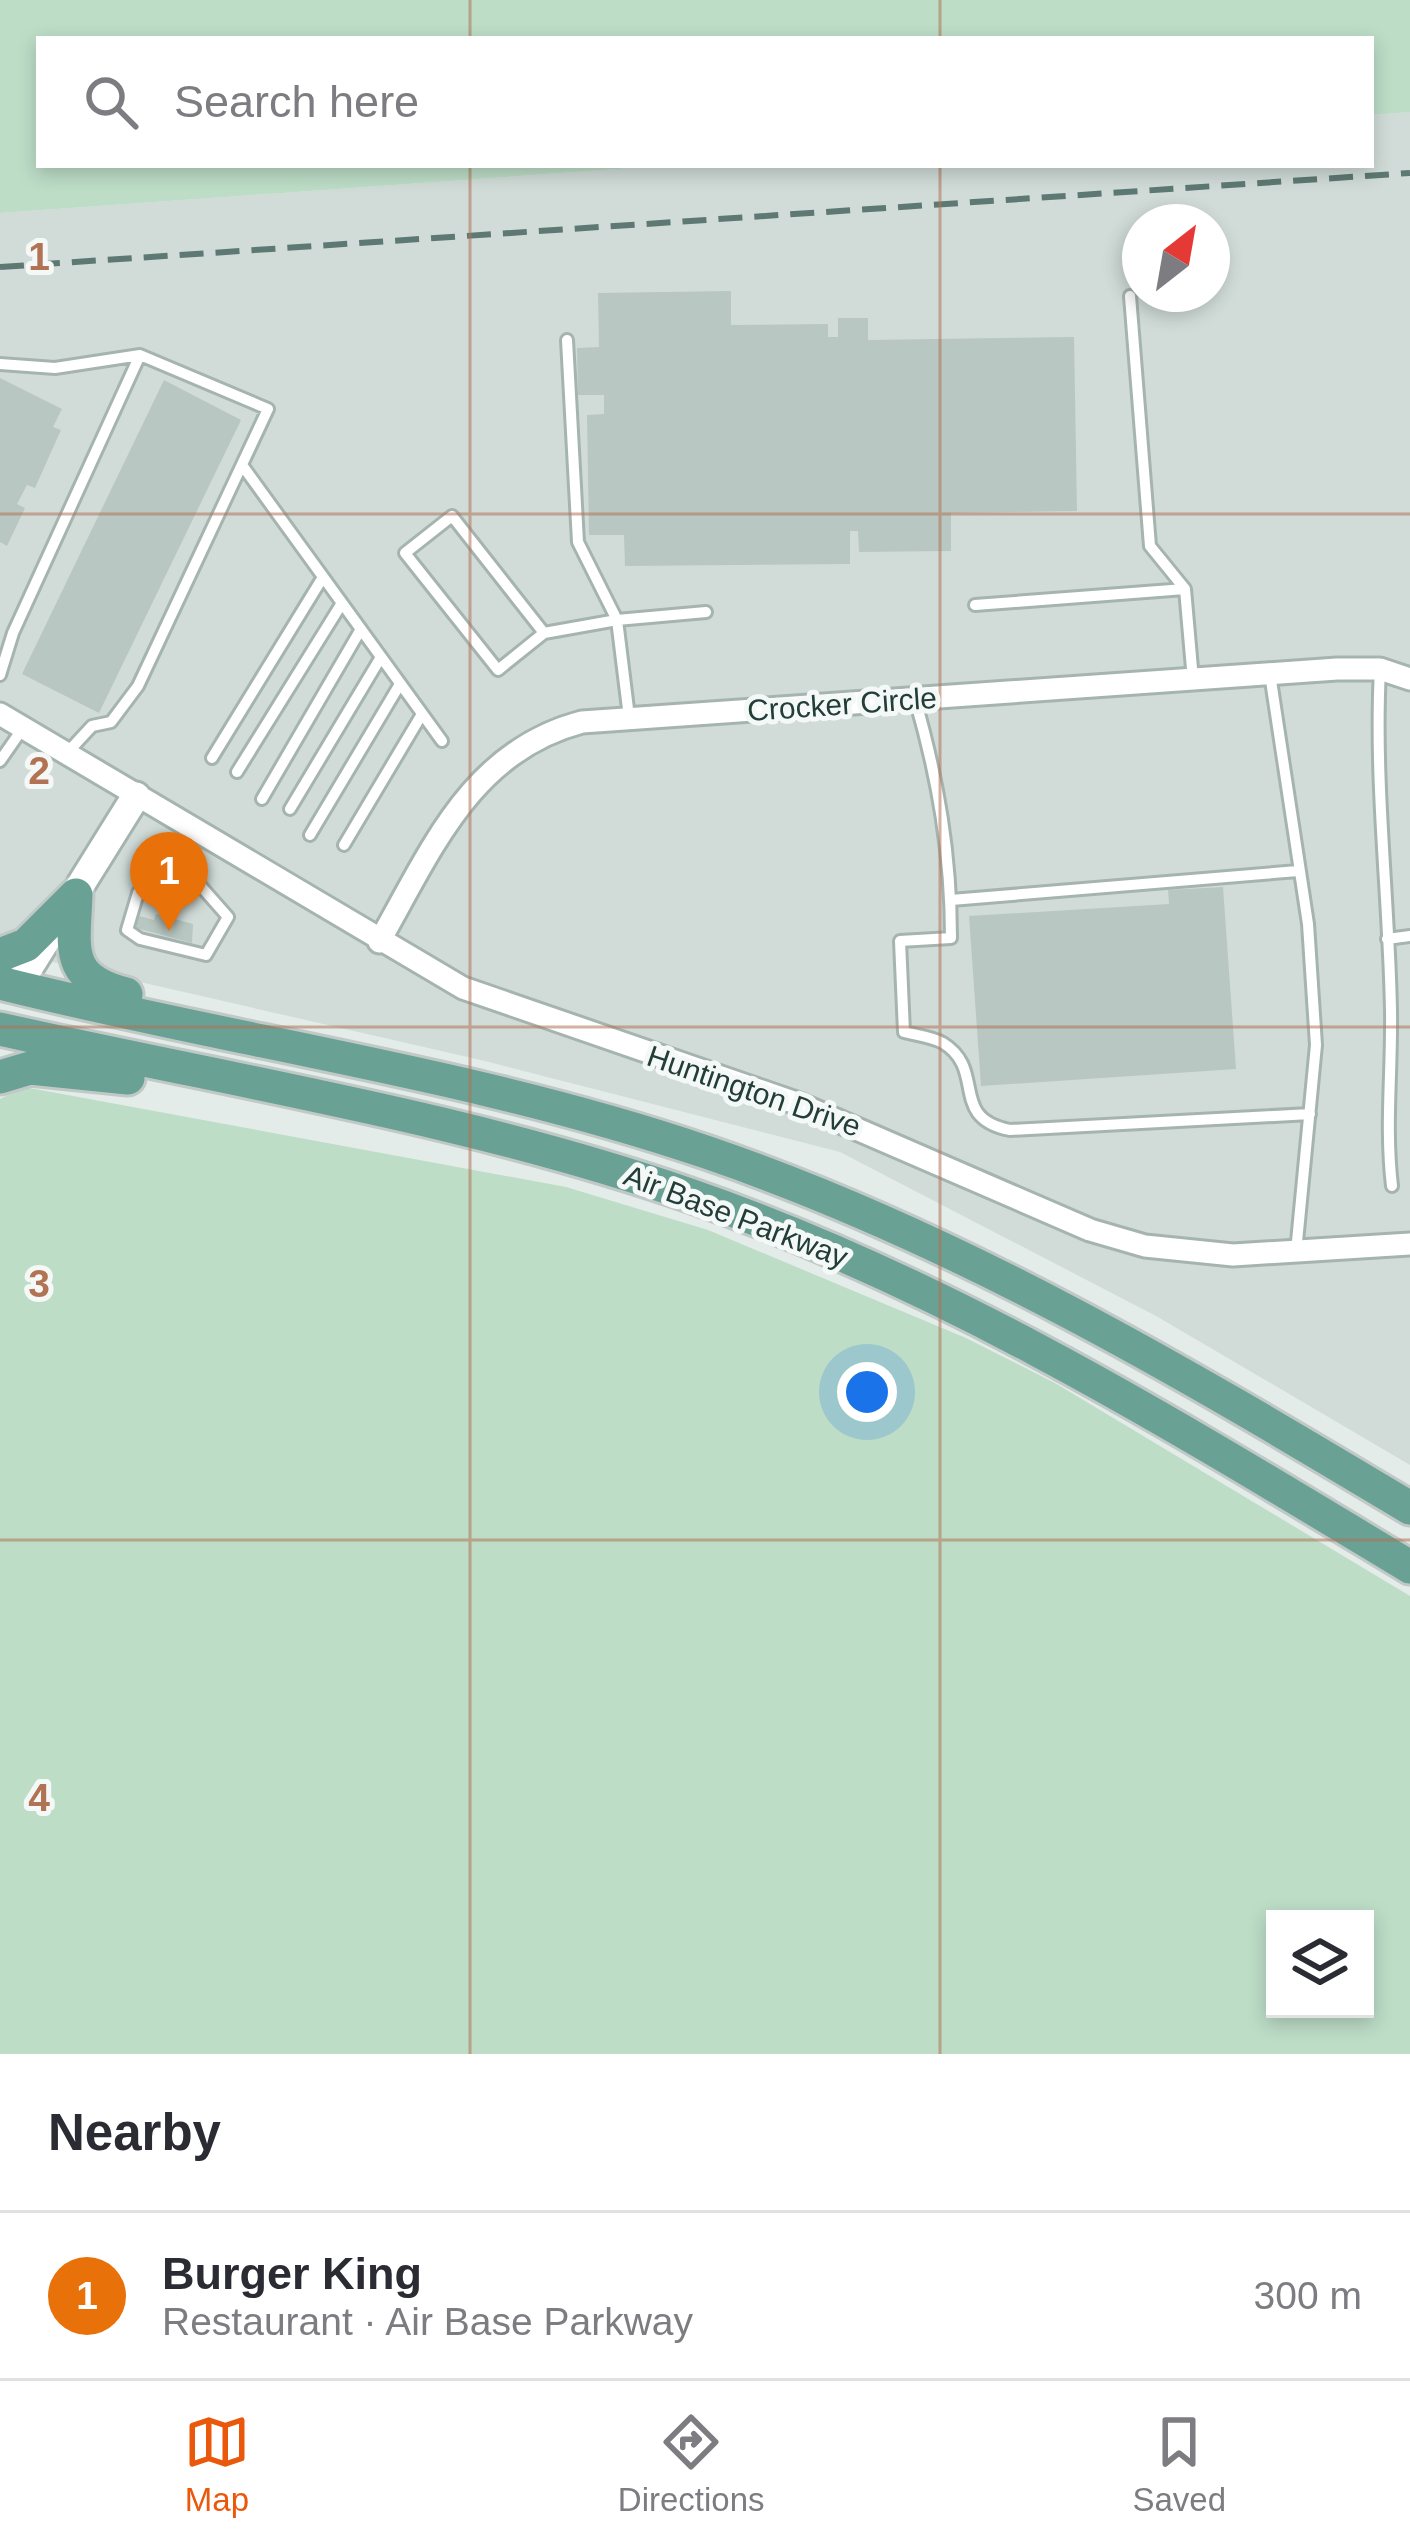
<!DOCTYPE html>
<html lang="en">
<head>
<meta charset="utf-8">
<style>
  :root { --surface:#fff; --page:#f7f7f7; --text:#2b2b33; --muted:#7c7c81; --line:#e1e1e2; --accent:#ea580c }
  body { margin:0; font-family:Helvetica,sans-serif; background:var(--page); color:var(--text) }
  .controls { position:absolute; right:36px; bottom:36px; display:grid; overflow:hidden; border-radius:0px; box-shadow:0 6px 18px #0003 }
  .controls button { width:108px; height:108px; display:grid; place-items:center; padding:0; border:0; border-bottom:3px solid var(--line); background:var(--surface); color:var(--text); font:60px sans-serif }
  .compass { position:absolute; left:1122px; top:204px; width:108px; height:108px; border-radius:50%; background:var(--surface); box-shadow:0 6px 18px #0003; rotate:31deg }
  .you { position:absolute; left:867px; top:1392px; width:42px; height:42px; margin:-30px; border:9px solid #fff; border-radius:50%; background:#1a73e8; box-shadow:0 0 0 18px #1a73e833 }
  .badge { display:grid; place-items:center; width:78px; height:78px; border-radius:50%; background:var(--accent); color:#fff; font-size:39px; font-weight:700 }
  .pin { position:absolute; translate:-50% -99px; filter:drop-shadow(0 3px 6px #0008) }
  .pin::after { content:''; position:absolute; top:63px; width:42px; height:36px; background:inherit; clip-path:polygon(0 0,100% 0,50% 100%) }
  .list { margin:0; padding:0; list-style:none }
  h2 { display:flex; justify-content:space-between; align-items:center; height:156px; margin:0; padding:0 48px; font-size:51px }
  h2 small { font-size:39px; font-weight:400; color:var(--muted) }
  .list li { display:grid; grid-template-columns:78px 1fr auto; gap:36px; align-items:center; box-sizing:border-box; height:168px; padding:0 48px; border-top:3px solid var(--line) }
  .list b { display:block; font-size:45px; white-space:nowrap }
  .list p { margin:0; font-size:39px; white-space:nowrap; color:var(--muted) }
  .list em { font-size:39px; font-style:normal; color:var(--muted) }
  .icon { flex:none; width:66px; height:66px; fill:none; stroke:currentColor; stroke-width:2; stroke-linecap:round; stroke-linejoin:round }
  .map { position:relative; flex:none; width:1410px; height:2054px; overflow:hidden }
  .search { position:absolute; background:var(--surface); box-shadow:0 6px 18px #0003; left:36px; right:36px; top:36px; height:132px; display:flex; align-items:center; gap:30px; box-sizing:border-box; padding:0 42px; border-radius:0px; color:var(--muted); font-size:45px }
  .sheet { height:324px; background:var(--surface) }
  nav { display:flex; justify-content:space-around; align-items:center; box-sizing:border-box; height:168px; border-top:3px solid var(--line); background:var(--surface); font-size:33px; color:var(--muted) }
  nav a { display:grid; justify-items:center; gap:6px }
  nav .on { color:var(--accent) }
  .map>svg:first-child { display:block }
</style>
</head>
<body>
<div class="map">
<svg width="1410" height="2054" viewBox="0 0 1410 2054">
  <rect width="100%" height="100%" fill="#e3ece9"/>
  <path fill="#d1dcd8" fill-rule="evenodd" d="M1410,112V1465L1156,1316L840,1152L485,1061L0,950V213L674,165H1371V115ZM1140,222H1212V294H1140Z"/>
  <path fill="#bdddc7" fill-rule="evenodd" d="M0,0H1410V112L1371,115V39H39V165H674L0,213Z
    M24,1087L566,1187L708,1230L966,1338L1055,1383L1410,1596V2054H0V1099ZM1275,1919H1365V2009H1275Z"/>
  <path fill="#b8c7c2" d="M731,291V325L828,324V337H838V318H868V340L1074,337L1077,511L951,513V551L859,552L858,531H850V564L625,566L624,535H589L587,415L604,414V395H578L577,348L599,347L598,293Z
    M0,378L62,409L53,427L61,430L35,488L27,485L17,504L25,508L7,546L0,542Z
    M164,380L241,420L99,713L22,674Z
    M1223,887L1236,1069L981,1086L969,916L1169,904L1168,890Z
    M156,914L193,924L192,943L136,928L139,916L154,920Z"/>
  <g fill="none" stroke-linecap="round" stroke-linejoin="round">
    <defs>
      <path id="service" d="M1130,296L1150,546L1185,589
        M0,364L55,368L140,355
        M242,465L442,741
        M975,605L1185,589L1193,680
        M544,633L452,516L405,553L498,670L544,633L617,620L578,542L567,340
        M1380,669C1374,783 1389,897 1391,1011C1392,1071 1385,1127 1392,1186
        M1270,674L1308,924L1316,1045L1296,1252
        M0,675L13,633L140,355L268,409L138,686L111,722L92,726L66,754
        M915,699C938,779 951,854 951,938L900,941L904,1032C916,1035 933,1037 943,1043C987,1070 948,1118 1010,1130L1310,1114
        M629,717L617,620L706,612
        M212,758L323,577
        M0,761L23,728
        M237,772L342,603
        M262,799L361,629
        M290,809L381,657
        M310,835L400,684
        M344,845L422,714
        M160,862L191,875L228,917L206,955L140,939L127,930L138,893Z
        M951,900L1298,871
        M1387,939L1410,936"/>
      <path id="minor" d="M0,714L463,988L799,1104L1090,1230L1145,1246L1233,1255L1410,1244
        M379,942C432,849 471,751 582,722L1337,669H1380L1410,679"/>
      <path id="tertiary" d="M17,987L136,796"/>
      <path id="primary" d="M76,895C74,948 64,979 126,994
        M0,955L26,945L76,895
        M0,983C235,1042 477,1074 706,1152C958,1238 1183,1372 1410,1508
        M0,1029C230,1081 464,1117 687,1194C946,1283 1176,1426 1410,1567
        M0,1077L30,1068L128,1078"/>
    </defs>
    <use href="#service" stroke="#a6b4b0" stroke-width="16"/>
    <use href="#minor" stroke="#a6b4b0" stroke-width="27"/>
    <use href="#tertiary" stroke="#a6b4b0" stroke-width="33"/>
    <use href="#primary" stroke="#c1c9c7" stroke-width="39"/>
    <use href="#service" stroke="#fff" stroke-width="10"/>
    <use href="#minor" stroke="#fff" stroke-width="21"/>
    <use href="#tertiary" stroke="#fff" stroke-width="27"/>
    <use href="#primary" stroke="#69a195" stroke-width="33"/>
    <path stroke="#5e7973" stroke-width="6" stroke-dasharray="24 12" stroke-linecap="butt" d="M0,267L1410,173"/>
  </g>
  <path fill="none" stroke="#b17353" stroke-width="3" stroke-opacity="0.55" d="M470,0V39M940,0V39M470,165V2054M940,165V2054M0,514H1410M0,1027H1410M0,1540H1410"/>
  <g text-anchor="middle" dominant-baseline="central" stroke-width="10" stroke-linejoin="round" paint-order="stroke">
    <g font-size="30" fill="#233d38" stroke="#f4f9f7">
      <text transform="translate(842 704) rotate(-4)">Crocker Circle</text>
      <text transform="translate(754 1091) rotate(19)">Huntington Drive</text>
      <text transform="translate(736 1216) rotate(21)">Air Base Parkway</text>
    </g>
  </g>
  <g font-size="39" text-anchor="middle" font-weight="bold" fill="#b17353" stroke="#f4f9f7" stroke-width="10" stroke-linejoin="round" paint-order="stroke">
    <text x="39" y="270">1</text>
    <text x="39" y="784">2</text>
    <text x="39" y="1297">3</text>
    <text x="39" y="1811">4</text>
  </g>
</svg>
<div class="controls">
<button><svg class="icon" aria-label="layers" viewBox="0 0 24 24"><path d="M12 4l9 5-9 5-9-5zM3 14l9 5 9-5"/></svg></button>
</div>
<svg class="compass" viewBox="-18 -18 36 36"><path d="M0-13l5 13h-10z" fill="#e53935"/><path d="M0 13l5-13h-10z" fill="#7c7c81"/></svg>
<div class="you"></div>
<div class="pin badge" style="left:169px;top:931px;background:#e8710a">1</div>
<div class="search"><svg class="icon" aria-label="search" viewBox="0 0 24 24"><circle cx="10" cy="10" r="6"/><path d="M15 15l6 6"/></svg>Search here</div>
</div>
<section class="sheet">
<h2>Nearby<small></small></h2>
<ul class="list">
<li><span class="badge" style="background:#e8710a">1</span><div><b>Burger King</b><p>Restaurant · Air Base Parkway</p></div><em>300 m</em></li>
</ul>
</section>
<nav>
<a class="on"><svg class="icon" aria-label="map" viewBox="0 0 24 24"><path d="M3 6l6-2 6 2 6-2v14l-6 2-6-2-6 2zM9 4v14M15 6v14"/></svg>Map</a>
<a><svg class="icon" aria-label="directions" viewBox="0 0 24 24"><path d="M12 3l9 9-9 9-9-9zM9 14v-3h6M13 9l2 2-2 2"/></svg>Directions</a>
<a><svg class="icon" aria-label="saved" viewBox="0 0 24 24"><path d="M7 4h10v16l-5-4-5 4z"/></svg>Saved</a>
</nav>
</body>
</html>
